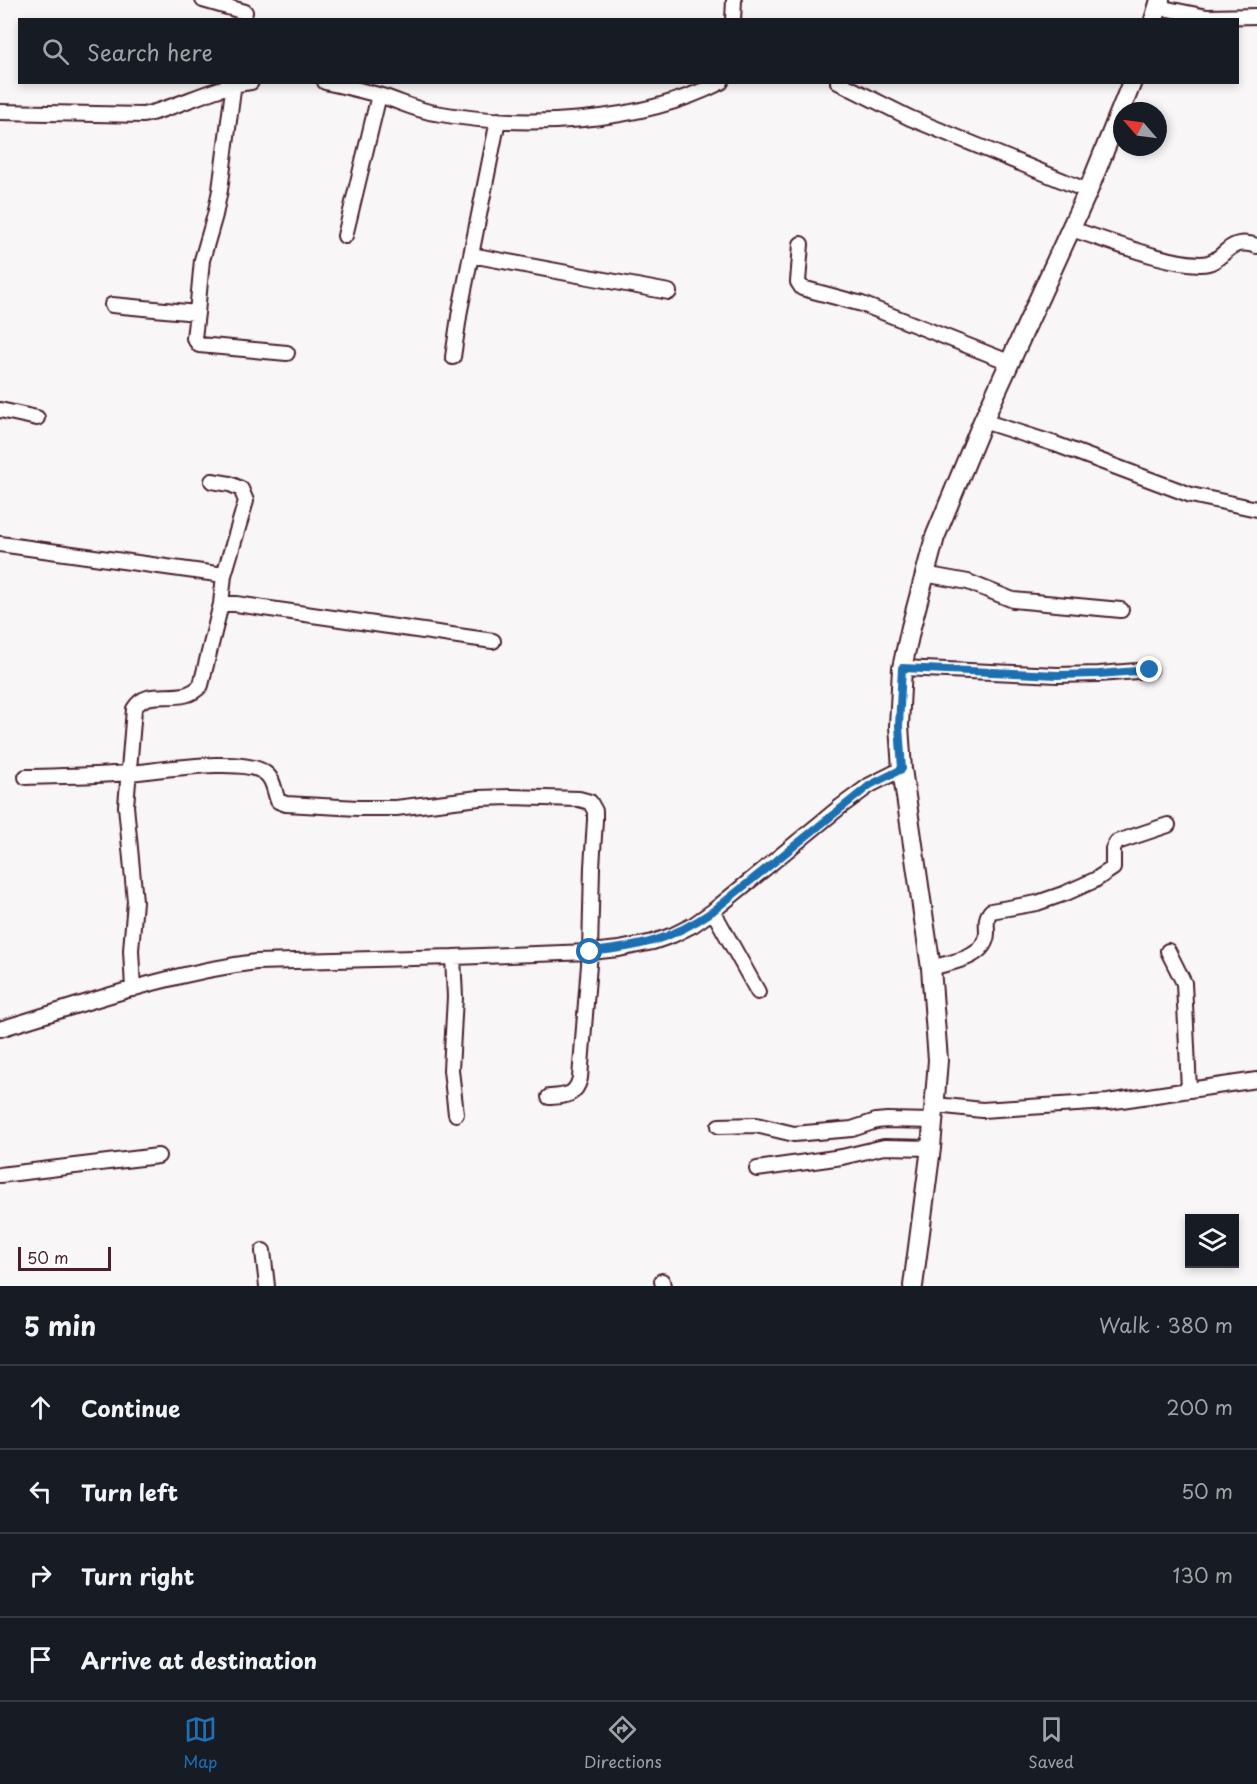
<!DOCTYPE html>
<html lang="en">
<head>
<meta charset="utf-8">
<style>
  :root { --surface:#171b24; --page:#242831; --text:#f1f3f6; --muted:#9ea1a6; --line:#363941; --accent:#1f6fb2 }
  body { margin:0; font-family:"Playpen Sans",sans-serif; background:var(--page); color:var(--text) }
  .controls { position:absolute; right:18px; bottom:18px; display:grid; overflow:hidden; border-radius:0px; box-shadow:0 3px 9px #0003 }
  .controls button { width:54px; height:54px; display:grid; place-items:center; padding:0; border:0; border-bottom:2px solid var(--line); background:var(--surface); color:var(--text); font:30px sans-serif }
  .compass { position:absolute; left:1113px; top:102px; width:54px; height:54px; border-radius:50%; background:var(--surface); box-shadow:0 3px 9px #0003; rotate:298deg }
  .scale { position:absolute; left:18px; bottom:15px; width:93px; box-sizing:border-box; padding-left:6px; border:3px solid #4a1f2b; border-top:0; font-size:16px; line-height:21px; white-space:nowrap; color:#4a1f2b; -webkit-text-stroke:4px #fff; paint-order:stroke }
  .stop { position:absolute; width:18px; height:18px; margin:-14px; border:4px solid #1f6fb2; border-radius:50%; background:#fff }
  .stop.end { background:#1f6fb2; border-color:#fff; box-shadow:0 2px 6px #0008 }
  .list { margin:0; padding:0; list-style:none }
  h2 { display:flex; justify-content:space-between; align-items:center; height:78px; margin:0; padding:0 24px; font-size:26px }
  h2 small { font-size:20px; font-weight:400; color:var(--muted) }
  .list li { display:grid; grid-template-columns:39px 1fr auto; gap:18px; align-items:center; box-sizing:border-box; height:84px; padding:0 24px; border-top:2px solid var(--line) }
  .list b { display:block; font-size:22px; white-space:nowrap }
  .list em { font-size:20px; font-style:normal; color:var(--muted) }
  .icon { flex:none; width:33px; height:33px; fill:none; stroke:currentColor; stroke-width:2; stroke-linecap:round; stroke-linejoin:round }
  .map { position:relative; flex:none; width:1257px; height:1286px; overflow:hidden }
  .search { position:absolute; background:var(--surface); box-shadow:0 3px 9px #0003; left:18px; right:18px; top:18px; height:66px; display:flex; align-items:center; gap:15px; box-sizing:border-box; padding:0 21px; border-radius:0px; color:var(--muted); font-size:22px }
  .sheet { height:414px; background:var(--surface) }
  nav { display:flex; justify-content:space-around; align-items:center; box-sizing:border-box; height:84px; border-top:2px solid var(--line); background:var(--surface); font-size:16px; color:var(--muted) }
  nav a { display:grid; justify-items:center; gap:3px }
  nav .on { color:var(--accent) }
  .map>svg:first-child { display:block }
</style>
</head>
<body>
<div class="map">
<svg width="1257" height="1286" viewBox="0 0 1257 1286">
  <rect width="100%" height="100%" fill="#f8f6f7"/>
  <filter id="ink" filterUnits="userSpaceOnUse"><feTurbulence type="fractalNoise" baseFrequency=".0167" numOctaves="2"/><feDisplacementMap in="SourceGraphic" scale="12" xChannelSelector="R" yChannelSelector="G"/><feConvolveMatrix kernelMatrix="1 2 1 2 8 2 1 2 1" color-interpolation-filters="sRGB"/></filter>
  <g filter="url(#ink)">
    <g fill="none" stroke-linecap="round" stroke-linejoin="round">
      <defs>
        <path id="minor" d="M203,0L245,12
          M1158,7L1207,17L1257,16
          M733,20L734,0
          M325,82C343,86 361,90 378,95C397,100 415,110 435,113C524,129 639,124 721,82
          M838,82L910,118L1088,191
          M0,112L143,115C180,107 214,86 251,82
          M1071,229C1107,240 1163,263 1200,264C1227,264 1224,235 1257,246
          M345,236L379,95
          M801,244L798,282L802,288L862,304L1009,362
          M471,255L669,292
          M112,305L197,313L202,260L215,215L220,190L234,82
          M197,313L194,338L199,345L287,353
          M453,357L460,310L498,120
          M0,410L37,418
          M983,421L1055,444L1191,495L1257,509
          M212,481L230,484L241,489L246,501L224,575
          M0,544L224,575L221,604
          M924,574L968,582L1013,600L1121,610
          M902,668L1057,675L1099,674L1150,670
          M26,777C60,776 94,776 128,773C156,771 243,756 265,773C274,779 274,791 278,801L286,804L358,808H396L479,798L511,797L579,799L590,802L595,811V820L592,867L590,952L580,1078C576,1096 565,1096 549,1097
          M713,911L758,992
          M1168,951L1184,983L1189,1090
          M453,957L455,997L451,1070L456,1114
          M931,968C950,962 986,959 987,933C987,924 985,918 991,911L1037,903L1066,893L1095,880L1113,868V849L1117,842L1168,825
          M133,989L131,950L135,901L126,806L134,709C148,684 182,708 201,685L221,604H236L493,641
          M0,1029C84,1004 168,973 256,962L453,957L590,952L619,949L653,942L673,935L693,925L713,911L840,807L870,785L902,769
          M936,1105L982,1110L1108,1102L1257,1080
          M719,1126L756,1125L794,1134L852,1129L876,1121L887,1120L934,1121
          M757,1169L842,1157L884,1147L931,1148
          M0,1175L158,1156
          M263,1251L267,1286
          M662,1281L663,1286"/>
        <path id="major" d="M1154,20L1160,0
          M913,1286L931,1148L938,1060L931,968L902,769L899,726L902,668L911,627L935,537L983,421L1088,191L1132,82"/>
      </defs>
      <use href="#minor" stroke="#4a1f2b" stroke-width="18"/>
      <use href="#major" stroke="#4a1f2b" stroke-width="22"/>
      <use href="#minor" stroke="#fff" stroke-width="14"/>
      <use href="#major" stroke="#fff" stroke-width="18"/>
    </g>
  </g>
  <g fill="none" stroke-linecap="round" stroke-linejoin="round" filter="url(#ink)">
    <path stroke="#1f6fb2" stroke-width="8" d="M590,952C640,947 671,940 713,911L870,785L902,769L899,726L902,668L1057,675L1099,674L1150,670"/>
  </g>
</svg>
<div class="controls">
<button><svg class="icon" aria-label="layers" viewBox="0 0 24 24"><path d="M12 4l9 5-9 5-9-5zM3 14l9 5 9-5"/></svg></button>
</div>
<svg class="compass" viewBox="-18 -18 36 36"><path d="M0-13l5 13h-10z" fill="#e53935"/><path d="M0 13l5-13h-10z" fill="#9ea1a6"/></svg>
<div class="scale">50 m</div>
<div class="stop" style="left:590px;top:952px"></div>
<div class="stop end" style="left:1150px;top:670px"></div>
<div class="search"><svg class="icon" aria-label="search" viewBox="0 0 24 24"><circle cx="10" cy="10" r="6"/><path d="M15 15l6 6"/></svg>Search here</div>
</div>
<section class="sheet">
<h2>5 min<small>Walk · 380 m</small></h2>
<ul class="list">
<li><svg class="icon" aria-label="ahead" viewBox="0 0 24 24"><path d="M12 20V5M6 11l6-6 6 6"/></svg><div><b>Continue</b></div><em>200 m</em></li>
<li><svg class="icon" aria-label="left" viewBox="0 0 24 24"><path d="M17 20v-9H6M10 6l-5 5 5 5"/></svg><div><b>Turn left</b></div><em>50 m</em></li>
<li><svg class="icon" aria-label="right" viewBox="0 0 24 24"><path d="M7 20v-9h11M14 6l5 5-5 5"/></svg><div><b>Turn right</b></div><em>130 m</em></li>
<li><svg class="icon" aria-label="arrive" viewBox="0 0 24 24"><path d="M6 21V4h12l-3 4 3 4H6"/></svg><div><b>Arrive at destination</b></div></li>
</ul>
</section>
<nav>
<a class="on"><svg class="icon" aria-label="map" viewBox="0 0 24 24"><path d="M3 6l6-2 6 2 6-2v14l-6 2-6-2-6 2zM9 4v14M15 6v14"/></svg>Map</a>
<a><svg class="icon" aria-label="directions" viewBox="0 0 24 24"><path d="M12 3l9 9-9 9-9-9zM9 14v-3h6M13 9l2 2-2 2"/></svg>Directions</a>
<a><svg class="icon" aria-label="saved" viewBox="0 0 24 24"><path d="M7 4h10v16l-5-4-5 4z"/></svg>Saved</a>
</nav>
</body>
</html>
